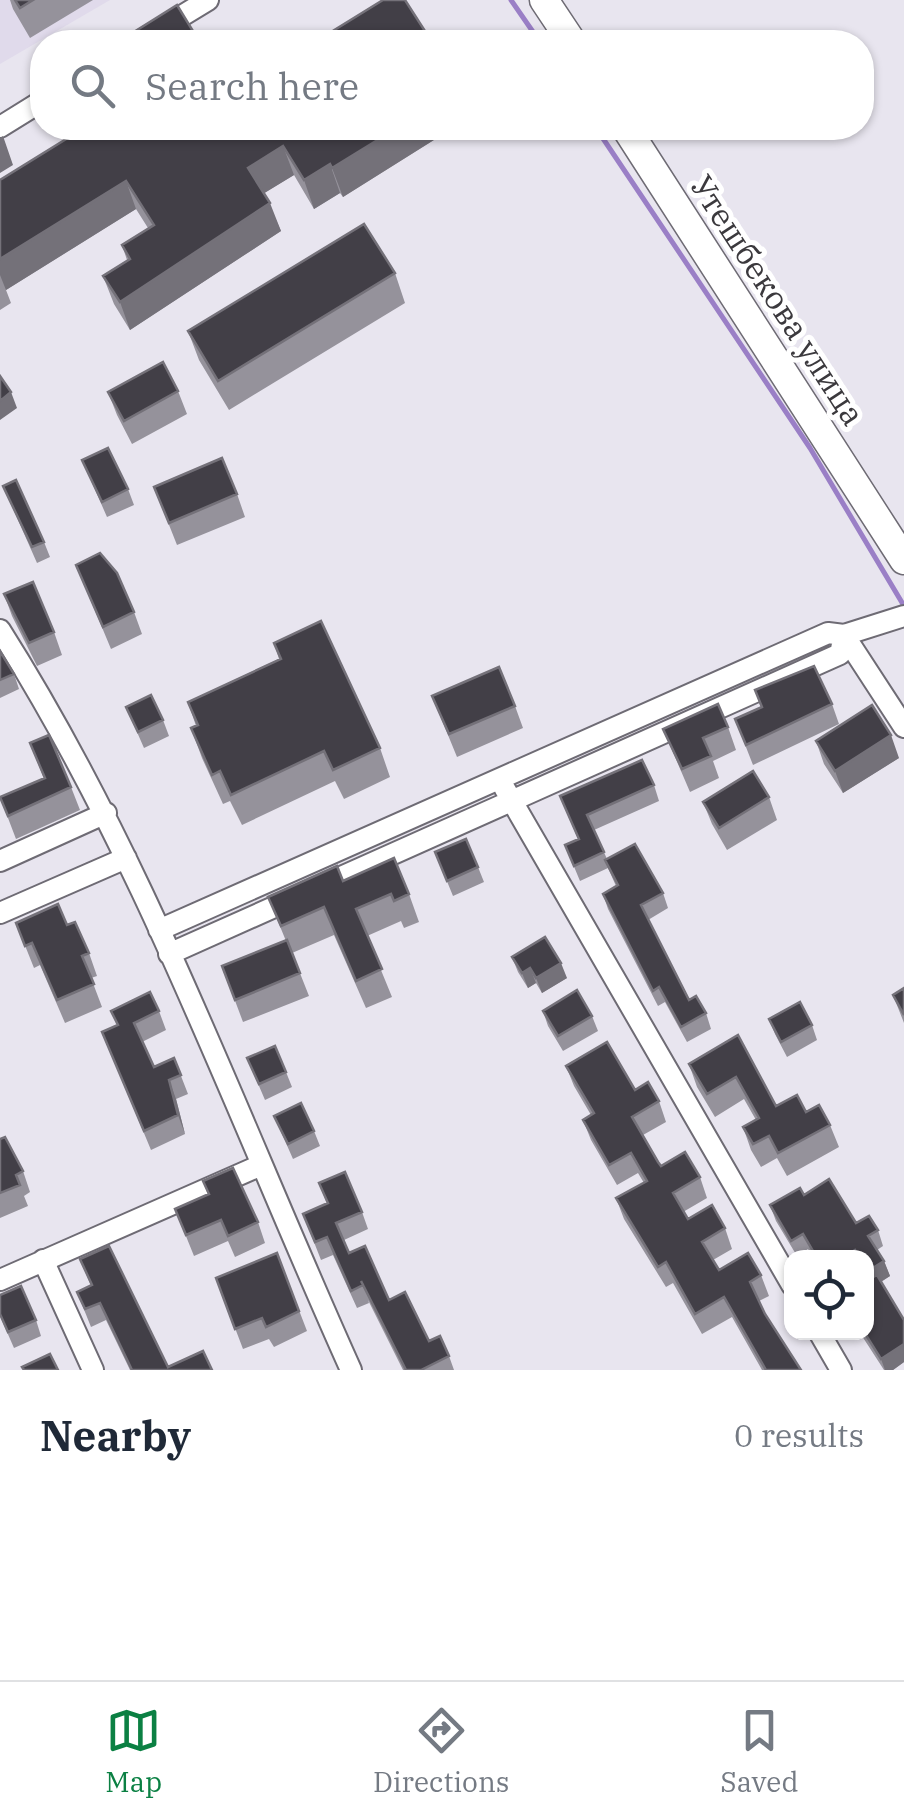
<!DOCTYPE html>
<html lang="en">
<head>
<meta charset="utf-8">
<style>
  :root { --surface:#fff; --page:#f2f2f3; --text:#1f2937; --muted:#747a83; --line:#e0e1e3; --accent:#0b8043 }
  body { margin:0; font-family:"IBM Plex Serif",serif; background:var(--page); color:var(--text) }
  .controls { position:absolute; right:30px; bottom:30px; display:grid; overflow:hidden; border-radius:20px; box-shadow:0 2px 8px #0004 }
  .controls button { width:90px; height:90px; display:grid; place-items:center; padding:0; border:0; border-bottom:2px solid var(--line); background:var(--surface); color:var(--text); font:50px sans-serif }
  .list { margin:0; padding:0; list-style:none }
  h2 { display:flex; justify-content:space-between; align-items:center; height:130px; margin:0; padding:0 40px; font-size:42px }
  h2 small { font-size:32px; font-weight:400; color:var(--muted) }
  .icon { flex:none; width:55px; height:55px; fill:none; stroke:currentColor; stroke-width:2; stroke-linecap:round; stroke-linejoin:round }
  .map { position:relative; flex:none; width:904px; height:1370px; overflow:hidden }
  .search { position:absolute; background:var(--surface); box-shadow:0 2px 8px #0004; left:30px; right:30px; top:30px; height:110px; display:flex; align-items:center; gap:25px; box-sizing:border-box; padding:0 35px; border-radius:40px; color:var(--muted); font-size:38px }
  .sheet { height:310px; background:var(--surface) }
  nav { display:flex; justify-content:space-around; align-items:center; box-sizing:border-box; height:140px; border-top:2px solid var(--line); background:var(--surface); font-size:28px; color:var(--muted) }
  nav a { display:grid; justify-items:center; gap:5px }
  nav .on { color:var(--accent) }
  .map>svg:first-child { display:block }
</style>
</head>
<body>
<div class="map">
<svg width="904" height="1370" viewBox="0 0 904 1370">
  <rect width="100%" height="100%" fill="#e8e5ef"/>
  <path fill="#e0daeb" d="M0,0H110L0,64Z"/>
  <g fill="none" stroke-linecap="round" stroke-linejoin="round">
    <path stroke="#9a7fc6" stroke-width="5" d="M511,0L540,42
      M596,128L810,448L904,606"/>
    <defs>
      <path id="minor" d="M139,42L208,0
        M0,127L42,101
        M0,630C146,860 239,1122 351,1370
        M844,635L904,727
        M505,789L792,1285
        M0,861L106,813
        M0,913L126,858
        M159,930L828,633L844,635L904,616
        M169,954L840,654L844,635
        M43,1260L93,1370
        M0,1280L259,1166
        M819,1332L841,1370"/>
      <path id="secondary" d="M544,0L572,42
        M626,128L904,560"/>
    </defs>
    <use href="#minor" stroke="#6e6b74" stroke-width="24"/>
    <use href="#secondary" stroke="#6e6b74" stroke-width="31"/>
    <use href="#minor" stroke="#fff" stroke-width="20"/>
    <use href="#secondary" stroke="#fff" stroke-width="28"/>
  </g>
  <path fill="#95929b" d="M10,0H93L30,38L13,9Z
    M84,128H453L343,197L340,193L314,209L294,175L264,193L281,231L130,330L114,304L103,276L127,260L122,245L148,228L136,209L6,290L11,303L0,310V180Z
    M395,273L405,303L229,410L199,360L188,331Z
    M178,391L187,414L132,444L117,415L108,392Z
    M82,460L128,489L134,505L107,517Z
    M3,486L44,542L50,557L37,563Z
    M154,487L237,494L245,517L177,545Z
    M76,565L134,612L142,634L111,649Z
    M4,594L54,632L62,655L37,666L12,616Z
    M274,643L380,748L390,777L344,799L335,781L242,825L230,801L223,804L202,758L191,728L196,726L188,702L279,659Z
    M0,651L14,674L19,689L0,698Z
    M755,690L832,704L839,724L753,765L735,719L761,708Z
    M432,696L515,706L523,728L457,757Z
    M126,707L163,720L169,736L144,748Z
    M728,727L736,750L713,761L719,778L690,792L663,729Z
    M816,741L899,758L843,793L824,764Z
    M30,743L71,787L80,810L16,839L0,797L44,779Z
    M654,785L659,801L594,830L607,859L663,893L668,908L648,920L689,1000L706,1013L711,1029L687,1042L665,1002L658,1006L608,909L603,894L616,886L608,868L580,881L565,845L578,839L560,796Z
    M769,797L777,820L727,850L712,824L703,802Z
    M435,852L478,867L484,882L453,896Z
    M343,881L409,894L419,922L404,928L401,921L367,936L392,997L366,1008L334,935L292,953L309,996L243,1022L222,966L286,941L268,897Z
    M16,923L67,925L89,953L97,976L91,978L102,1007L65,1023L40,965L34,968Z
    M512,957L567,978L542,993L536,983L528,988L518,972Z
    M904,988V1023L893,995Z
    M111,1011H159L166,1030L142,1042L154,1067L174,1058L188,1094L176,1099L185,1134L151,1150L102,1032L117,1025Z
    M543,1011L592,1016L598,1031L563,1051L548,1026Z
    M769,1019L812,1025L817,1040L787,1057L775,1034Z
    M738,1035L776,1106L806,1112L830,1125L839,1147L787,1176L777,1158L761,1167L751,1150L743,1127L756,1120L744,1099L715,1117L697,1087L689,1064Z
    M247,1058L286,1072L292,1087L265,1100Z
    M566,1066L635,1090L659,1101L666,1122L643,1135L661,1166L700,1177L707,1198L683,1212L688,1219L725,1228L732,1249L713,1260L719,1270L761,1275L769,1296L759,1301L765,1314L801,1370H762L732,1317L702,1334L673,1283L666,1287L624,1219L616,1198L644,1183L638,1173L617,1185L591,1140L583,1120L591,1115L574,1086Z
    M274,1116L314,1131L320,1146L293,1159Z
    M0,1139L23,1171L30,1192L24,1196L28,1206L0,1218Z
    M203,1181L258,1222L265,1243L235,1257L228,1241L194,1256L175,1209L208,1195Z
    M319,1183L362,1212L368,1229L344,1240L349,1253L389,1300L429,1341L449,1356L454,1370H403L368,1300L369,1303L357,1308L333,1255L321,1260L303,1214L327,1204Z
    M804,1195L856,1223L878,1230L883,1246L877,1250L884,1261L890,1276L881,1282L904,1320V1362L893,1370H884L862,1336L857,1338L854,1332H866L869,1279L866,1274V1258H813L808,1249L797,1256L776,1221L770,1205Z
    M277,1253L307,1331L274,1347L269,1339L243,1349L216,1278Z
    M80,1259L168,1367L212,1370H130L106,1320L91,1327L77,1292L91,1286Z
    M0,1295L36,1320L41,1336L14,1348L0,1316Z"/>
  <path fill="#747179" d="M196,36L199,42H186Z
    M397,128H453L343,197L332,168Z
    M3,136L13,165L0,173V138Z
    M283,146L294,175L258,197L248,168Z
    M330,164L340,193L314,209L304,180Z
    M126,181L136,209L6,290L0,275V259Z
    M270,203L281,231L130,330L120,302Z
    M11,392L17,408L0,420V401Z
    M891,735L899,758L843,793L835,771Z
    M561,963L567,978L542,993L536,978Z
    M530,968L536,983L528,988L522,973Z
    M169,1080L176,1099L185,1134L178,1115Z
    M884,1261L890,1276L874,1286L868,1271Z
    M904,1344V1362L893,1370H885L881,1359Z"/>
  <path fill="#423f47" stroke="#747179" stroke-width="2.5" d="M15,0H33L20,8Z
    M383,0H405L432,42H315Z
    M177,5L196,36L186,42H118Z
    M84,128H127L131,134L141,128H397L332,168L330,164L304,180L283,146L248,168L270,203L120,302L103,276L130,259L122,245L154,225L126,181L0,259V180Z
    M364,224L395,273L218,381L188,331Z
    M163,362L178,391L124,421L108,392Z
    M0,376L11,392L0,401Z
    M108,448L128,489L102,502L82,460Z
    M222,458L237,494L169,523L154,487Z
    M16,480L44,542L32,547L3,486Z
    M100,553L117,573L134,612L103,627L76,565Z
    M33,582L54,632L29,643L4,594Z
    M321,621L380,748L333,770L324,751L231,795L220,771L212,775L191,728L198,725L188,702L281,659L274,643Z
    M0,651L14,674L0,680Z
    M814,666L832,704L746,745L735,719L762,707L755,690Z
    M499,667L515,706L449,734L432,696Z
    M151,695L163,720L138,732L126,707Z
    M718,704L728,727L703,738L711,756L682,769L663,729Z
    M872,705L891,735L835,771L816,741Z
    M49,735L71,787L8,816L0,797L45,778L30,743Z
    M642,760L654,785L587,815L604,852L574,866L565,845L579,839L560,796Z
    M753,771L769,797L719,828L703,802Z
    M466,839L478,867L447,881L435,852Z
    M635,844L663,893L641,905L689,1000L696,996L706,1013L681,1027L659,987L653,991L603,894L618,885L605,860Z
    M394,858L409,894L394,901L391,894L356,909L382,969L356,981L324,907L281,926L268,897L337,866L343,881Z
    M58,904L67,925L75,922L89,953L82,956L94,984L57,1000L32,943L25,946L16,923Z
    M545,937L561,963L536,978L530,968L522,973L512,957Z
    M287,940L300,973L235,1000L222,966Z
    M904,988V1015L893,995Z
    M577,990L592,1016L558,1036L543,1011Z
    M150,992L159,1011L134,1023L154,1067L174,1058L181,1075L169,1080L178,1115L144,1131L102,1032L118,1025L111,1011Z
    M800,1002L812,1025L781,1042L769,1019Z
    M738,1035L776,1106L797,1095L806,1112L819,1105L830,1125L778,1153L769,1136L753,1144L743,1127L759,1118L736,1077L707,1094L689,1064Z
    M607,1042L635,1090L648,1082L659,1101L632,1117L658,1162L661,1166L685,1152L700,1177L673,1193L688,1219L712,1205L725,1228L702,1242L719,1270L748,1253L761,1275L750,1282L765,1314L801,1370H766L724,1297L695,1314L666,1262L658,1267L616,1198L647,1181L631,1153L609,1165L583,1120L594,1113L566,1066Z
    M275,1046L286,1072L259,1084L247,1058Z
    M301,1103L314,1131L288,1144L274,1116Z
    M5,1137L23,1171L16,1175L20,1185L0,1193V1139Z
    M233,1168L258,1222L228,1236L221,1220L186,1235L175,1209L209,1194L203,1181Z
    M345,1172L362,1212L336,1223L349,1253L365,1246L389,1300L405,1292L429,1341L440,1336L449,1356L421,1370H406L361,1281L363,1285L351,1291L327,1237L315,1242L303,1214L328,1203L319,1183Z
    M829,1179L856,1223L869,1216L878,1230L868,1236L884,1261L868,1271L866,1268V1258H860L855,1250L843,1258H817L803,1234L791,1241L770,1205L800,1188L804,1195Z
    M109,1246L168,1367L203,1351L212,1370H132L100,1303L85,1309L77,1292L92,1285L80,1259Z
    M277,1253L299,1311L266,1327L262,1318L235,1329L216,1278Z
    M877,1275L904,1320V1344L881,1359L864,1332H866V1281Z
    M21,1286L36,1320L8,1332L0,1314V1295Z
    M50,1354L58,1370H24L22,1367Z"/>
  <g text-anchor="middle" dominant-baseline="central" stroke-width="10" stroke-linejoin="round" paint-order="stroke">
    <g font-size="32" fill="#3b393d" stroke="#fff">
      <text transform="translate(778 300) rotate(57)">Утешбекова улица</text>
    </g>
  </g>
</svg>
<div class="controls">
<button><svg class="icon" aria-label="locate" viewBox="0 0 24 24"><circle cx="12" cy="12" r="6"/><path d="M12 2v4M12 18v4M2 12h4M18 12h4"/></svg></button>
</div>
<div class="search"><svg class="icon" aria-label="search" viewBox="0 0 24 24"><circle cx="10" cy="10" r="6"/><path d="M15 15l6 6"/></svg>Search here</div>
</div>
<section class="sheet">
<h2>Nearby<small>0 results</small></h2>
<ul class="list">
</ul>
</section>
<nav>
<a class="on"><svg class="icon" aria-label="map" viewBox="0 0 24 24"><path d="M3 6l6-2 6 2 6-2v14l-6 2-6-2-6 2zM9 4v14M15 6v14"/></svg>Map</a>
<a><svg class="icon" aria-label="directions" viewBox="0 0 24 24"><path d="M12 3l9 9-9 9-9-9zM9 14v-3h6M13 9l2 2-2 2"/></svg>Directions</a>
<a><svg class="icon" aria-label="saved" viewBox="0 0 24 24"><path d="M7 4h10v16l-5-4-5 4z"/></svg>Saved</a>
</nav>
</body>
</html>
